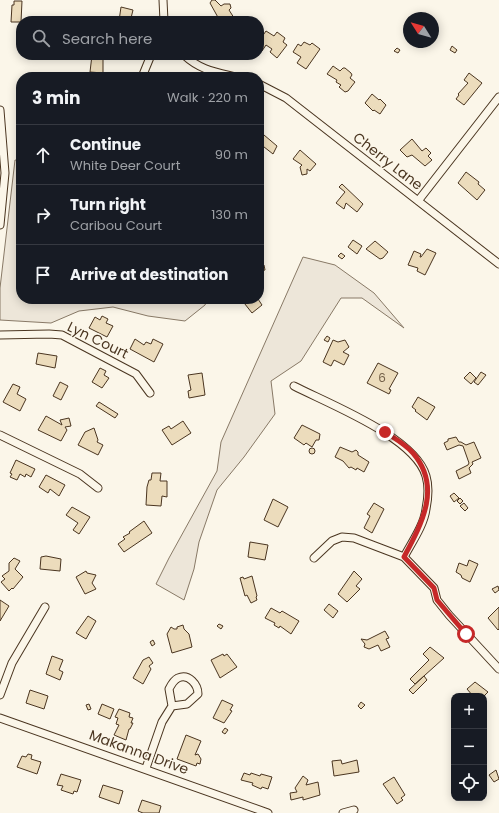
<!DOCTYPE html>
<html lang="en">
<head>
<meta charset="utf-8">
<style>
  :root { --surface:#171b24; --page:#242831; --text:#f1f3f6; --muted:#9ea1a6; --line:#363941 }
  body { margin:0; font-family:Poppins,sans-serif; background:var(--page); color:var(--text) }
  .controls { position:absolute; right:12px; bottom:12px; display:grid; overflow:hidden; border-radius:8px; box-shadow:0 2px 10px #0003 }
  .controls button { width:36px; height:36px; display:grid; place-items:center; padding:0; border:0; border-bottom:1px solid var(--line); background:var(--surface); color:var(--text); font:20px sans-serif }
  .compass { position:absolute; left:403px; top:12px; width:36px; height:36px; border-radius:50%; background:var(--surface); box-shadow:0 2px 10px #0003; rotate:307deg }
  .stop { position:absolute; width:12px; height:12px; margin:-9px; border:3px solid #c62828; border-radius:50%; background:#fff }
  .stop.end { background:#c62828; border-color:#fff; box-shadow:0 1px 4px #0008 }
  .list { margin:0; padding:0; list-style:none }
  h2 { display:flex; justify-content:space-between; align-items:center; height:52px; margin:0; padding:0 16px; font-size:17px }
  h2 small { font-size:13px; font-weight:400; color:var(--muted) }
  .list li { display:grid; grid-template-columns:26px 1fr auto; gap:12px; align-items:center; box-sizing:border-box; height:60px; padding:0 16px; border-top:1px solid var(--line) }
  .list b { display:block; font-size:15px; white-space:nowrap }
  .list p { margin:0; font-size:13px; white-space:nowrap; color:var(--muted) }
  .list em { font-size:13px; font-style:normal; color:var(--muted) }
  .icon { flex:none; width:22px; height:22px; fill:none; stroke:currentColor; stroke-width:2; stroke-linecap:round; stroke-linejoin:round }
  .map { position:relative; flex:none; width:499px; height:813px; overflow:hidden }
  .search { position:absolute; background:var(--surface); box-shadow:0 2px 10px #0003; left:16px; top:16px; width:248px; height:44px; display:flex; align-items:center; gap:10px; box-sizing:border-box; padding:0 14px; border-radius:16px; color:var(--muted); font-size:15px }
  .panel { position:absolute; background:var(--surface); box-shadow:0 2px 10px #0003; left:16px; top:72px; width:248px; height:232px; border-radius:16px }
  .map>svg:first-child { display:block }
</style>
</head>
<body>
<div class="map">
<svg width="499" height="813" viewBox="0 0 499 813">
  <rect width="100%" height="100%" fill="#fbf6e9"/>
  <path fill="#ede6d9" stroke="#887966" d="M15,160L21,161V299H208L205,305L185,321L148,316L113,307L79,311L51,323L0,320V288Z
    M303,257L335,265L374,293L404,328L362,298H341L301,361L271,381L275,414L244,457L217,490L199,542L194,569L184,600L156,584L169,558L217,471L221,442Z"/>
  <path fill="#ecdcbc" stroke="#4a3520" d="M215,0L221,6L224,4H230L231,8L229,10L236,21H220L210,3L212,0Z
    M14,1H22L21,22H11L12,5H14Z
    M121,7L133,10L131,18L133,19V21H119Z
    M266,31L274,36L277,32L285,38L283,42L287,45L277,58L270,52L272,49L266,45L262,51L259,49V41Z
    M304,42L310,45L312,43L320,49L306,69L297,63L301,57L293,52L298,44L301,46Z
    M452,46L457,50L455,53L450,50Z
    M397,48L400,50L398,53L394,51Z
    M92,55H103V73L90,72Z
    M333,66L340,71L343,68H345L351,73L352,75L350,78L355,82L348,91L345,92L339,87L341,85L336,82L337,80L327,74Z
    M469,73L482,83L464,105L456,99L459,95L458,94L468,83L464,80Z
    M372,94L379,100L380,99L386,105L380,114L374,110L373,111L365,103Z
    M264,135L277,146L273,154L259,143V138L261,139Z
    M412,139L422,151L426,148L431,153L428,156L432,160L425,166L412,155L407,157L400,150Z
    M300,150L316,164L310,171L307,169V174L302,175L300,167L302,165L293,159Z
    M466,172L479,182L478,184L485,190L477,200L458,183Z
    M342,184L363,204L357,212L346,203L344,209L336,203L345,192L339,187Z
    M353,240L362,246L357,254L348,247Z
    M375,241L388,252L383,258L380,259L366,249Z
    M427,249L436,253L425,275L417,271L418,268L408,265L414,251L421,254L420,257H421Z
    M341,253L345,256L342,259L338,256Z
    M264,265L265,270L261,271L260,266Z
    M241,299H258L262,305L252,313Z
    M102,316L108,319L106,323L113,326L107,337L89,328L95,317L100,320Z
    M327,336L330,338L328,342L324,340Z
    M135,339L144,345L146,342L151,344L153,339L163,344L154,362L130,349Z
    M333,340L338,342L345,340L349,347L343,352L349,355L344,365L334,360L331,366L323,362Z
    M38,353L57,356L55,368L36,364Z
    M378,363L398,373L389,389L391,390L389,394L367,383Z
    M100,368L106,371L104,375L109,378L102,388L92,382Z
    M470,372L476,378L471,384L464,378Z
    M481,372L486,375L478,385L474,382Z
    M202,373L205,395L189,398L188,391L191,390L188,375Z
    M60,382L68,386L61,400L53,396Z
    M13,384L20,387L17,394L26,399L20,411L3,402Z
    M418,397L435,407L427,420L415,411L416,410L412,407Z
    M99,402L118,414L115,418L96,406Z
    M46,416L62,425L60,420L69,418L71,426L65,427L67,430L61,441L38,430Z
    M183,421L191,433L172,445L162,430L169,426L171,429Z
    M302,425L320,434L319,440H316L312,447L306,443L304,445L294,438Z
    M94,428L98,440L97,442L103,445L98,455L78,445L85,432Z
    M456,437L459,442H461L466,445L474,442L481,458L472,462L473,464L469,468L471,473L459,479L456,471L468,465L469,463L463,446L459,445L447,450L444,443L448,441V439Z
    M340,447L352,452L356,450L358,452V455L369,462L364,472L357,468L356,470L351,467L349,468L343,461L335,457Z
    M309 451a3 3 0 1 1 6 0a3 3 0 1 1-6 0Z
    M16,460L35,469L31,477L26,474L25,477L20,474L17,480L10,477L12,474L10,473Z
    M152,473H161L160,481H167V497L162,496L161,506L146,505L147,487L149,480H151Z
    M46,475L65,485L59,496L50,489L48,493L39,487Z
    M454,493L459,498L454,502L450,496Z
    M460,498L463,501L460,504L457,501Z
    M273,499L288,507L278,527L264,520Z
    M374,503L384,509L372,533L364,528L370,516L367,514Z
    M464,503L468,508L465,511L460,506Z
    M72,507L90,517L79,534L73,530L78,523L66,515Z
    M144,521L152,533L124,552L118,544L125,539L123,537L130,533L129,532Z
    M250,542L268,545L265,560L248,557Z
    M46,556L61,559L60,571L40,569L41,557Z
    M14,558L20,561L15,569L23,577L13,589L12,588L9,591L1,582L5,579L2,576L9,571V563Z
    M469,560L478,564L470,582L462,578L461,575L456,572L459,563L467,566Z
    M86,571L87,573L96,575L92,583L96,589L85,594L76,577Z
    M354,571L362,579L356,586L360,589L347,602L338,594Z
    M252,576L257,596L256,597L257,600L251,603L247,595L245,596L240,578L243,577L244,579Z
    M498,586L499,590L495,593L492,589Z
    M0,600L9,606L0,621Z
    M329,604L338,611L333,618L324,610Z
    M499,607V629L498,630L488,618Z
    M271,608L280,613L282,611L299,621L291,634L280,626L279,628L274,625L275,623L265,618Z
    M88,616L96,621L86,639L76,633Z
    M219,624L223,626L221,629L217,626Z
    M183,625L184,629L189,634L192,647L172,653L167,634L171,627L174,629H177V627Z
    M385,631L389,638L386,639L390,647L381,651L378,645L369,649L364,647L365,644L361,639L367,640Z
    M153,640L155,644L152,646L150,642Z
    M430,647L444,658L415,684L410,679L429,660L423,654Z
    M223,654L224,656L227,654L237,667L220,678L211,660Z
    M52,656L63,660L59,670L63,672L60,680L46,674Z
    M149,657L153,663L149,666L151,669L143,684L133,678L143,660Z
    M424,676L427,680L413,694L409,690Z
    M475,682L488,692L484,696H473L467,689Z
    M30,690L48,696L44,709L26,703Z
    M222,700L233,705L230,710L232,711L224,723L213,718Z
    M361,702L365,705L361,709L358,706Z
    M89,704L91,709L88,710L86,705Z
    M102,704L114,709L110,719L98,714Z
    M119,709L130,713L129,717L133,718L131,723H133L130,729H129L126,740L114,735L119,725L116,724L118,718L115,717Z
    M225,728L228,730L225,734L222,732Z
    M186,735L201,741L195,755L198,754L201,759L200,764L197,763L196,766L177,759Z
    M28,754L32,755L31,759L41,762L37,774L17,767L22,756L26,757Z
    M341,760L342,764L357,760L359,772L334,776L332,761Z
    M496,770L499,779L494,782L489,775Z
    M244,773L250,775L251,773L260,776L261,774L272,777L268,789L262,787L261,789L252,785L253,783L241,780Z
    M61,774L81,780L77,792L74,791L73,794L61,790L63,786L57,785Z
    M303,776L308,780L306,785L318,782L320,795L303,800V797L291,800L290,793L297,792L295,788Z
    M394,777L405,795L401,798L403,800L397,804L383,784Z
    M103,785L123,791L119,804L99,797Z
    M142,800L161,806L159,813H143L138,811Z"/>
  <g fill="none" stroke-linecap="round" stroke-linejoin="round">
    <defs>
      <path id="minor" d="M163,0L164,21
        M184,55C200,70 215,72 236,77
        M142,77L151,55
        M259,84L286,98L499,264
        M0,110L5,173L0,225
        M418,201L499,97
        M0,335L49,334L62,335L136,374L150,393
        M294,386C329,404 415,437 426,476C429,486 428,499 426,509C424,525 412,542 404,557
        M0,435L80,474L98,488
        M314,558L332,541L342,537L354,538L404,557L434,588L437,600L449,615L499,669
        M0,695L12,663L45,607
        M0,718L268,813
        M146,768L162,722L172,706L187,704L198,694C198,685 189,673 178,678C174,680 171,685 169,689L172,706
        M343,813L354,810"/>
    </defs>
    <use href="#minor" stroke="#4a3520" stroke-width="9"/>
    <use href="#minor" stroke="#fbf6e9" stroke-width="7"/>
  </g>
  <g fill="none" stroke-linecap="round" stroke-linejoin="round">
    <path stroke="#c62828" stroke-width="5" d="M385,432C394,438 405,444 413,453C442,487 422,523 404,557L434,588L437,600L466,634"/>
  </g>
  <g text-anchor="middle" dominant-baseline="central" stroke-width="3" stroke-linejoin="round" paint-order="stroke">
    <g font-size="12" fill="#725f47">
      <text x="382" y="377">6</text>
    </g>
    <g font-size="14" fill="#4a3520" stroke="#fbf6e9">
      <text transform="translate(388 161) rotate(38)">Cherry Lane</text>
      <text transform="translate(98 340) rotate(26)">Lyn Court</text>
      <text transform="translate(139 752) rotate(20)">Makanna Drive</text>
    </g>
  </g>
</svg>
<div class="controls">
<button>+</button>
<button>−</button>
<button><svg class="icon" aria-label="locate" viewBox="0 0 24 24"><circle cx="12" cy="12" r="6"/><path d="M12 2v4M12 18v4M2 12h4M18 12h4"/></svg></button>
</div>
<svg class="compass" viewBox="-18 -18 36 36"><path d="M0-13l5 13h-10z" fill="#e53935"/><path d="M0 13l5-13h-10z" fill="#9ea1a6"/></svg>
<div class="stop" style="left:466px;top:634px"></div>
<div class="stop end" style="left:385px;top:432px"></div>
<div class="search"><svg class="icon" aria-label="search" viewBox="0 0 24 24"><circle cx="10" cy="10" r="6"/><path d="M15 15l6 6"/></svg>Search here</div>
<section class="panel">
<h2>3 min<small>Walk · 220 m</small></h2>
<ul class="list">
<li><svg class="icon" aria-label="ahead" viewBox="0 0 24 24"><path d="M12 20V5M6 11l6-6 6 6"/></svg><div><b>Continue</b><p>White Deer Court</p></div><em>90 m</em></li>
<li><svg class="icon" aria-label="right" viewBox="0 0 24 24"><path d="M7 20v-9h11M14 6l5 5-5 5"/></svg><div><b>Turn right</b><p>Caribou Court</p></div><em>130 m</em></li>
<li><svg class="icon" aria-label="arrive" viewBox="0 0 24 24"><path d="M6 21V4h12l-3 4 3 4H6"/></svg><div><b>Arrive at destination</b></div></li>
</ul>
</section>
</div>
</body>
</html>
